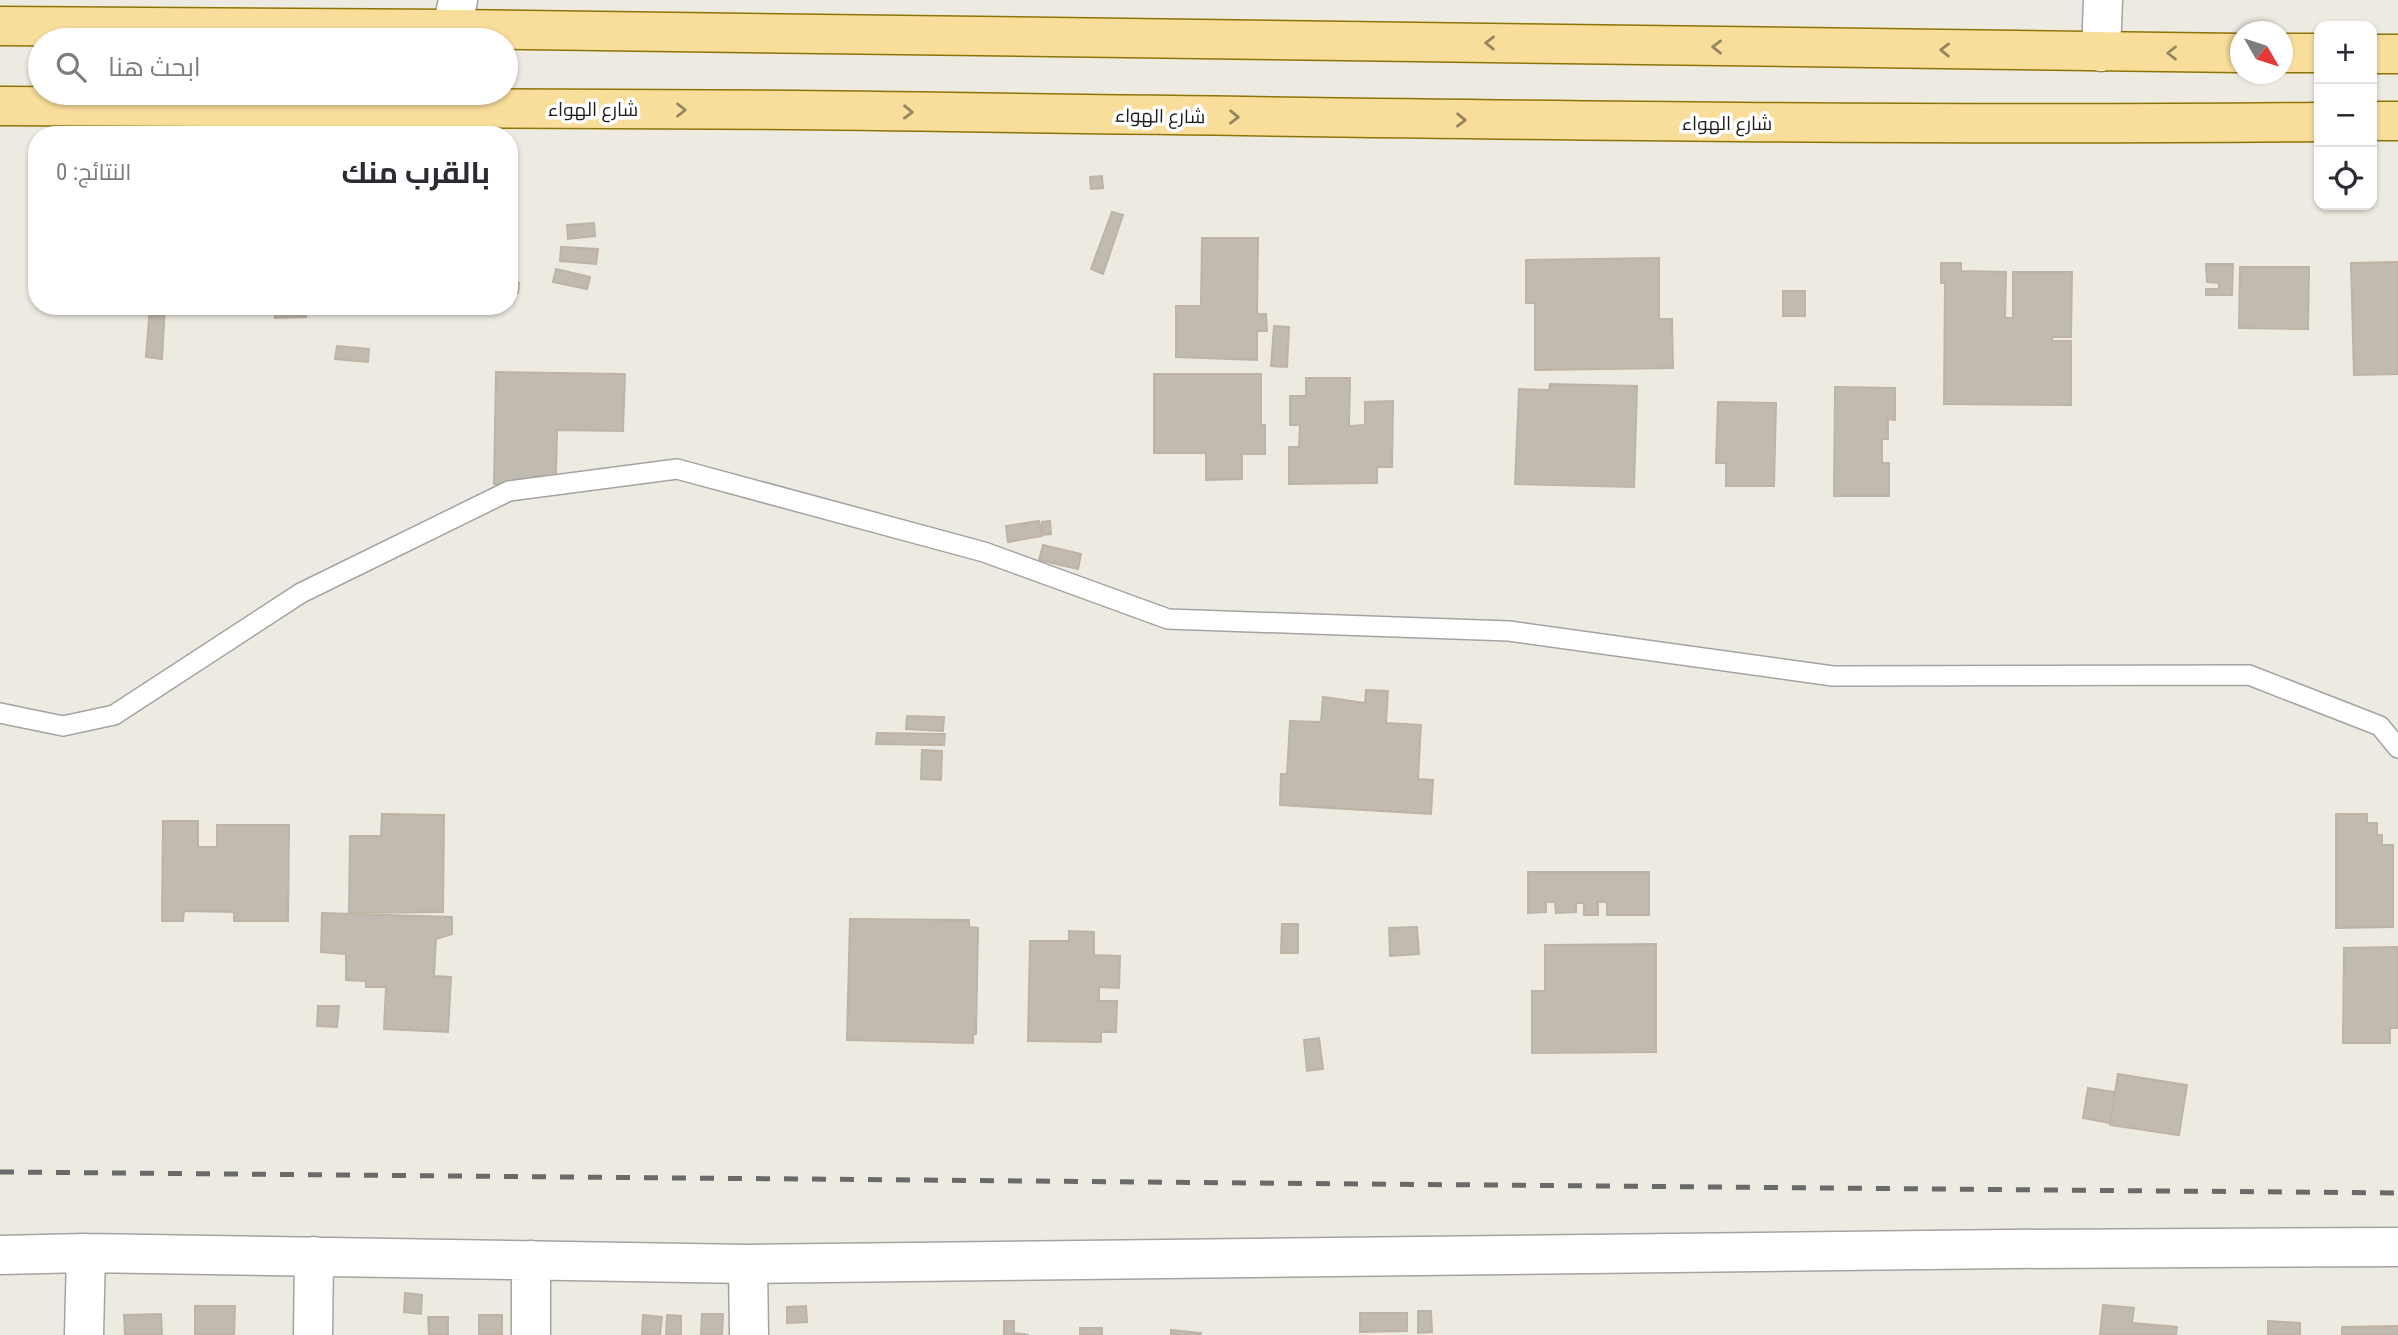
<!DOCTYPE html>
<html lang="ar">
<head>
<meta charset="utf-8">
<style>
  :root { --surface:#fff; --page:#f2f2f3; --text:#2b2b33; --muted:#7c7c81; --line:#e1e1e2 }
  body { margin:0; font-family:"Roboto Condensed",Cairo,sans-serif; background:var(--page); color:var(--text); direction:rtl }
  .controls { position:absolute; right:21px; top:21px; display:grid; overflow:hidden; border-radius:14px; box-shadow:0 2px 5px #0004 }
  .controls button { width:63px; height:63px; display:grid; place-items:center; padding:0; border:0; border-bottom:2px solid var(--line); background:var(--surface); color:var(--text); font:35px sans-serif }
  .compass { position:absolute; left:2230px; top:21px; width:63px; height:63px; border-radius:50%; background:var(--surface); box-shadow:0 2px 5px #0004; rotate:129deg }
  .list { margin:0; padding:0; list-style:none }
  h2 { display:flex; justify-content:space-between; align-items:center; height:91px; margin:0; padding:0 28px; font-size:30px }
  h2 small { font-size:23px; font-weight:400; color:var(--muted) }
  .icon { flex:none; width:38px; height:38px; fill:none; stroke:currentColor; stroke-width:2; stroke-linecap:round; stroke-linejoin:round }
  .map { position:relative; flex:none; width:2398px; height:1335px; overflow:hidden; direction:ltr }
  .search { position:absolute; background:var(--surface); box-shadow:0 2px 5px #0004; left:28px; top:28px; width:490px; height:77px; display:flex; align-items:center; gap:18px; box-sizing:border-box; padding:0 24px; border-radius:38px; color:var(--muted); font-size:26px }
  .panel { position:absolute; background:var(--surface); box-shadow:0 2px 5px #0004; left:28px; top:126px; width:490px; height:189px; border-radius:28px; direction:rtl }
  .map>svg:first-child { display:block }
</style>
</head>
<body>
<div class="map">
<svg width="2398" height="1335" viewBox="0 0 2398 1335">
  <rect width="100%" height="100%" fill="#edebe1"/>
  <path fill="#c1bab1" stroke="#beb3a4" stroke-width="2" d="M1102,176L1103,188L1091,189L1090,177Z
    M1112,212L1123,215L1103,274L1091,269Z
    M594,223L595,236L568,239L567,225Z
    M1202,238H1258L1257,314H1266L1267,331H1257V360L1176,357V306H1201Z
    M561,247L598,249L596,264L560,261Z
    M1659,258V319H1672L1673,368L1535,370V303H1526V260Z
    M2398,262V374L2354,375L2351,263Z
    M1941,263H1961V271L2006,272L2005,318H2013V272H2072L2071,337H2052V341H2071V405L1944,404L1945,283H1941Z
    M2206,264H2233L2232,295H2206V289H2219V283L2207,282Z
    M2240,267H2309L2308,329L2239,328Z
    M556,269L590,277L587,289L553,282Z
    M509,282L519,283L518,293L509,292Z
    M1783,291H1805V316H1783Z
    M150,306H165L162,359L146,357Z
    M275,306H305L306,317L275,318Z
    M1274,326L1289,327L1287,367L1271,366Z
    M337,346L369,349L368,362L335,359Z
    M496,372L625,374L623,431L557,430L556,476H533L532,485L494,484Z
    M1154,374H1261V425H1265V454H1242V479L1206,480V453H1154Z
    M1306,378H1350L1349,426L1365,425V402L1393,401L1392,467H1377V483L1289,484V447H1299L1300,425H1290V396H1306Z
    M1550,384L1637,386L1634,487L1515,484L1519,389L1549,390Z
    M1835,387L1895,388V420L1888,419V439H1882V463H1889V496H1834Z
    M1718,402L1776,403L1774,486H1726V463H1716Z
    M1039,521L1042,536L1008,542L1006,526Z
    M1050,521L1051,534L1042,535V522Z
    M1043,545L1081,554L1078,569L1039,560Z
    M1366,690L1388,691L1386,723L1421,725L1418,779L1433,780L1431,814L1280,805L1281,774H1287L1290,721L1321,722L1323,697L1365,703Z
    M907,716L944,717L943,731L906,729Z
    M877,733L945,734L944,745L876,744Z
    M922,750L942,751L941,780L921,779Z
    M382,814L444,815L443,912L349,913L350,836H381Z
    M2336,814H2367V823H2377V835H2382V845H2393V927L2336,928Z
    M163,821H198V847H217V825H289L288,921H234V912L184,911L183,921H162Z
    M1528,872H1649V915H1607V902H1598V915H1584V903H1576V912L1556,913L1555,902H1546V912L1528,913Z
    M322,913L452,917V934L436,939L434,976L451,977L448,1032L384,1029L386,987H366V981L346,980V954L321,952Z
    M850,919L969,920V927L978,928L976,1034H973V1043L847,1040Z
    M1282,924H1298V953H1281Z
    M1417,927L1419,954L1390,956L1389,928Z
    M1069,931L1094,932V955L1120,956L1119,988L1099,987V1001H1117L1116,1032H1101V1042L1028,1041L1030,941H1069Z
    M1656,944V1052L1532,1053V991H1545V945Z
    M2398,947V1028H2390V1043H2343L2344,948Z
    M318,1006H339L337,1027L317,1026Z
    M1319,1038L1323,1069L1307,1071L1304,1040Z
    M2118,1074L2187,1085L2179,1135L2110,1125Z
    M2088,1088L2115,1092L2110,1123L2083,1118Z
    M405,1293L422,1295L421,1314L404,1312Z
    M2103,1305L2134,1308L2132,1323L2177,1327L2176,1335H2100Z
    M195,1306H235L234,1335H195Z
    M806,1306L807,1322L787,1323V1307Z
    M1418,1311H1431L1432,1332L1418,1333Z
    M1360,1313H1407V1331L1360,1332Z
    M161,1314L162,1335H125L124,1315Z
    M702,1314H723L722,1335H701Z
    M479,1315H502V1335H479Z
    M643,1315L662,1317L660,1335L642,1334Z
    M667,1315L681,1316V1335H666Z
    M428,1317H448V1335H429Z
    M1004,1321H1014V1333L1029,1335H1004Z
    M2268,1321L2300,1323V1335H2268Z
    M2398,1326V1335H2342V1327Z
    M1080,1328H1102V1335H1080Z
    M1171,1330L1201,1333L1200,1335H1171Z"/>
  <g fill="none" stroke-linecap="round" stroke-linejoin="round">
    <defs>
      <path id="service" d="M0,713L63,726L114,715L301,593L509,491L677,469L984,552L1168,619L1509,631L1833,676L2249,675L2380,726L2398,748"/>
      <path id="minor" d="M452,29L458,0
        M2101,52L2103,0
        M0,1255L86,1253L748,1264L2008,1249L2398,1247
        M531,1260V1335
        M748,1264L749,1335
        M84,1335L86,1253
        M313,1335L314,1256"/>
      <path id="primary" d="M0,26L452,29L2240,53
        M2282,53H2319
        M2372,54H2398
        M0,106C264,107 528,107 793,110C1302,116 1810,127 2319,122
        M2372,121H2398"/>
    </defs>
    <use href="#service" stroke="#a3a3a3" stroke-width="22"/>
    <use href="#minor" stroke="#a3a3a3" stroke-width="41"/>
    <use href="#primary" stroke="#8e7405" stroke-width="41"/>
    <use href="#service" stroke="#fff" stroke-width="19"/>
    <use href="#minor" stroke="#fff" stroke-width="38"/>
    <use href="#primary" stroke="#f8dd9b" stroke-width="38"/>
    <path stroke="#6a6a6a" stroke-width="5" stroke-dasharray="14 14" stroke-linecap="butt" d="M0,1172L2398,1193"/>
  </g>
  <defs><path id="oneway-chevron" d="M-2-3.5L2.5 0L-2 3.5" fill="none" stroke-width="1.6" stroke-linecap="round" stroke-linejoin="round" transform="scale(1.75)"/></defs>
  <g stroke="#958662">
    <use href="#oneway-chevron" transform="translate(1490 43) rotate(-179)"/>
    <use href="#oneway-chevron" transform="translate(1717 47) rotate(-179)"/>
    <use href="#oneway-chevron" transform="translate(1945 50) rotate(-179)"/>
    <use href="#oneway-chevron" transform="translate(2172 53) rotate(-180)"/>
    <use href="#oneway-chevron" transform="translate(681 110)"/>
    <use href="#oneway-chevron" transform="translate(908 112) rotate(1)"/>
    <use href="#oneway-chevron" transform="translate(1234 117) rotate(1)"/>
    <use href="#oneway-chevron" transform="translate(1461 120) rotate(1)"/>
  </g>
  <g text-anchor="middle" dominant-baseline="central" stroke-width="7" stroke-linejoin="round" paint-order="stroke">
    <g font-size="19" fill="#1c1c1c" stroke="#fff">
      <text x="593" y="109">شارع الهواء</text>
      <text transform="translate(1160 116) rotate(1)">شارع الهواء</text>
      <text x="1727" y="123">شارع الهواء</text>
    </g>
  </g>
</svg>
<div class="controls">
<button>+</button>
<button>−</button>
<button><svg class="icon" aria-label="locate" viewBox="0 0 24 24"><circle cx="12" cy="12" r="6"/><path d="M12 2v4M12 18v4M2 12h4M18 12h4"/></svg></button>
</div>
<svg class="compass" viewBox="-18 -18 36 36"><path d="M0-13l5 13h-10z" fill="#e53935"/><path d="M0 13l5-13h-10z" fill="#7c7c81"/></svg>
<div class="search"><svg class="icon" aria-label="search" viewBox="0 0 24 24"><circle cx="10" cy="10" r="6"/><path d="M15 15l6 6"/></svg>ابحث هنا</div>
<section class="panel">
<h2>بالقرب منك<small>النتائج: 0</small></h2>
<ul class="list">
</ul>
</section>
</div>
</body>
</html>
